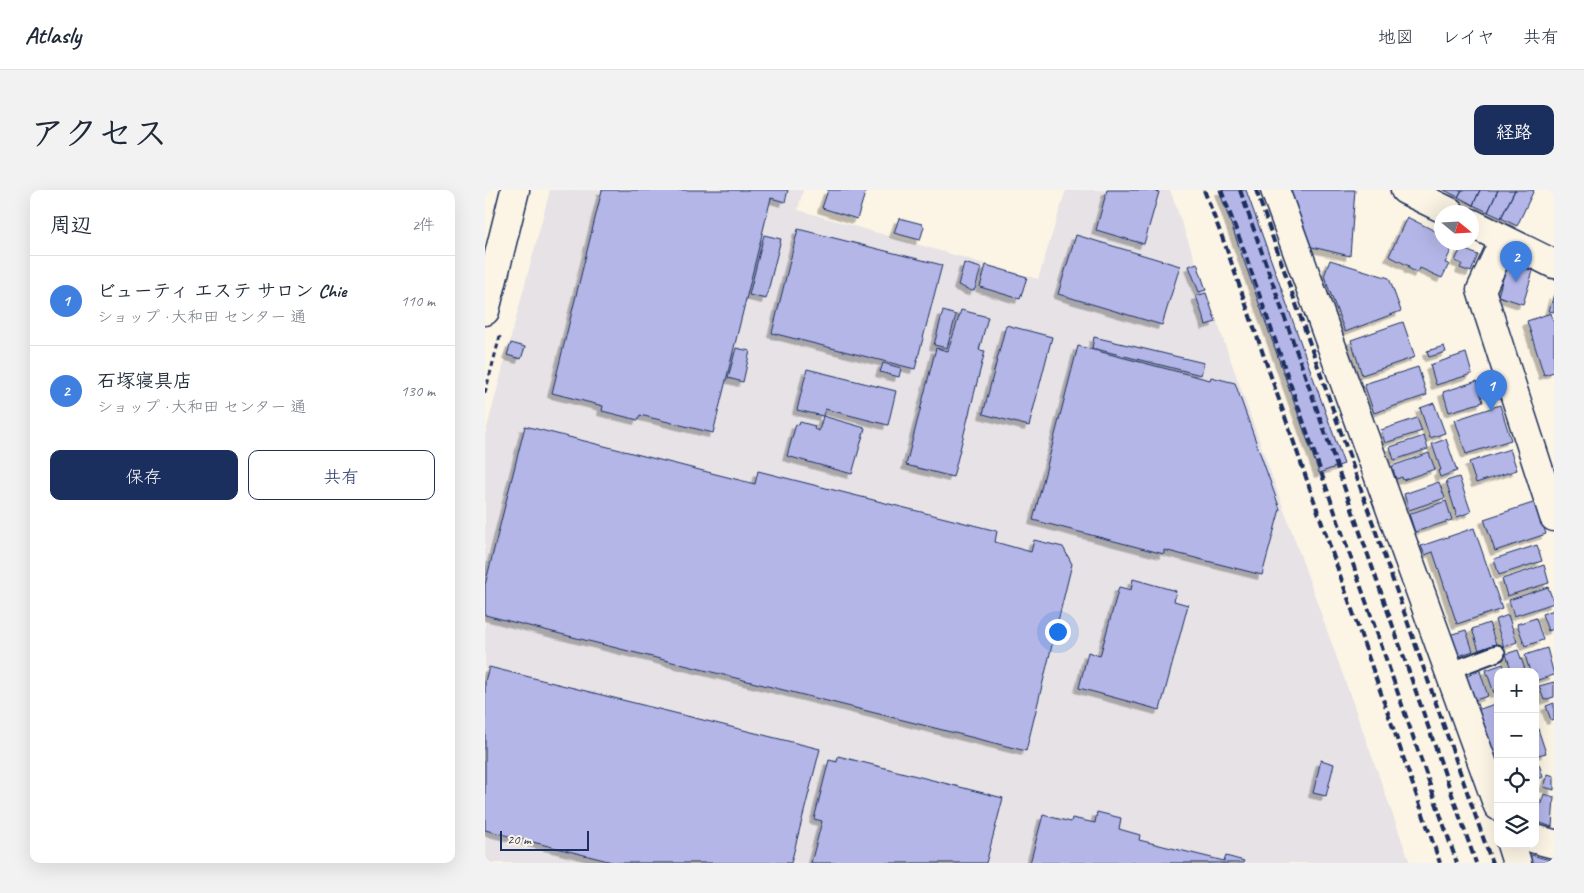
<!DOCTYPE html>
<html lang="ja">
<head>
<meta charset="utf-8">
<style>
  :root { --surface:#fff; --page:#f2f2f3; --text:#1f2937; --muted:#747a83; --line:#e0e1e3; --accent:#1b2f5e }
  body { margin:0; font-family:Caveat,"Klee One",sans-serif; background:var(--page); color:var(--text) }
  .controls { position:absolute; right:15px; bottom:15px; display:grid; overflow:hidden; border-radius:10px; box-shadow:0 5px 20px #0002 }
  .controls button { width:45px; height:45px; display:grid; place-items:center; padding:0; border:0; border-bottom:1px solid var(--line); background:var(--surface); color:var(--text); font:25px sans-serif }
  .compass { position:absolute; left:949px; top:15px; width:45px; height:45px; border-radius:50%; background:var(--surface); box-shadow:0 5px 20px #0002; rotate:108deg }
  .scale { position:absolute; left:15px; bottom:12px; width:89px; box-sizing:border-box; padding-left:5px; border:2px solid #1b2f5e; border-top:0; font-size:14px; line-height:18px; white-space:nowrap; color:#1b2f5e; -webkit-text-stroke:4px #fcf5e5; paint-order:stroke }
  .you { position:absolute; left:572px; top:441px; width:18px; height:18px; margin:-12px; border:4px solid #fff; border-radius:50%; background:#1a73e8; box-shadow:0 0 0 8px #1a73e833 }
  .badge { display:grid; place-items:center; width:32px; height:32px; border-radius:50%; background:var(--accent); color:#fff; font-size:16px; font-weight:700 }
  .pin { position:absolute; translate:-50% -41px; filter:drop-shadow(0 1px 2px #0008) }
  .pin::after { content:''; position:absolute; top:26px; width:18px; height:15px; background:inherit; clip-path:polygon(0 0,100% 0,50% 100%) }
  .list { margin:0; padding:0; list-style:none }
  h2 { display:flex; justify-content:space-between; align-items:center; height:65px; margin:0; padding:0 20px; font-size:21px }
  h2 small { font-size:16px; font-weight:400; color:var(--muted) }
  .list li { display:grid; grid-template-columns:32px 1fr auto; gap:15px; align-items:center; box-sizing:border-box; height:90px; padding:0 20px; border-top:1px solid var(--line) }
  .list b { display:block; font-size:19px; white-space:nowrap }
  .list p { margin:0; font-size:16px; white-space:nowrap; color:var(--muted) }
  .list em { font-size:16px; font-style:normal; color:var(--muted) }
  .actions { display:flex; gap:10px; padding:15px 20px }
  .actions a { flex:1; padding:11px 0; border:1px solid var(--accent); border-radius:10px; text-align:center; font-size:18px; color:var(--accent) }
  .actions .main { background:var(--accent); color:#fff }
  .icon { flex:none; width:28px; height:28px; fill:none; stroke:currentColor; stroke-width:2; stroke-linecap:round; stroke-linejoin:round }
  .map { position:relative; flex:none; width:1069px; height:673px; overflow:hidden; border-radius:10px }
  header { display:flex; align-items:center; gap:30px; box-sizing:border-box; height:70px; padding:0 25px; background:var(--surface); border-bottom:1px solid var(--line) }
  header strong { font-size:24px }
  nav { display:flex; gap:28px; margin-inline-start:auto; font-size:18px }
  .intro { display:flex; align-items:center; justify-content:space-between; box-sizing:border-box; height:120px; padding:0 30px }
  h1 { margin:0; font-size:35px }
  .button { padding:12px 22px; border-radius:10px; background:var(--accent); color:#fff; font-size:18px; font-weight:700 }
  main { display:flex; gap:30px; padding:0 30px }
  aside { flex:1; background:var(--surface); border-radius:10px; box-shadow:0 5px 20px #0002 }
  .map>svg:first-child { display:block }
</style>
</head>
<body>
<header>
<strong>Atlasly</strong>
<nav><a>地図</a><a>レイヤ</a><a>共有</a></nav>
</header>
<div class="intro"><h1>アクセス</h1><a class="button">経路</a></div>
<main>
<aside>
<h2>周辺<small>2件</small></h2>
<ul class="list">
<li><span class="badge" style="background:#3f7fe0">1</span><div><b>ビューティ エステ サロン Chie</b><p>ショップ · 大和田 センター 通</p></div><em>110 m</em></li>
<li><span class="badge" style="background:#3f7fe0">2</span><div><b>石塚寝具店</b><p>ショップ · 大和田 センター 通</p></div><em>130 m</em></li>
</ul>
<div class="actions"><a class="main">保存</a><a>共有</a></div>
</aside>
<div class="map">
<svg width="1069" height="673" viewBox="0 0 1069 673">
  <defs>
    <filter id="shadow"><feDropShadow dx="-4.5" dy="4.5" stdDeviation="0" flood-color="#0004"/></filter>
  </defs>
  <rect width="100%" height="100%" fill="#fcf5e5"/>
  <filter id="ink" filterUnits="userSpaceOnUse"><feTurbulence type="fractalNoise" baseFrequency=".02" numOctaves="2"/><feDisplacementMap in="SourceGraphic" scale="10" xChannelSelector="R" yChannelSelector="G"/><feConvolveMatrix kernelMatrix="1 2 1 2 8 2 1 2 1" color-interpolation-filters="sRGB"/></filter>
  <g filter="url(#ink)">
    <path fill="#e6e2e6" d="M65,0H318L313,20L553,89L581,0H685L925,673H0V245Z"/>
    <path fill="#b3b6e7" stroke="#1b2f5e" filter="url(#shadow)" d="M117,0H303L300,12L286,8L228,243L155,225L153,230L117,221L118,216L67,203Z
      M343,0H381L372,29L337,18Z
      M622,0H666L674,2L659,54L611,40Z
      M734,0H761L859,274L834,283Z
      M804,0H870L865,66L823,56Z
      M959,0H977L973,7Z
      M977,0H995L988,15L973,7Z
      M995,0H1013L1003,22L988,15Z
      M1013,0H1030L1016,28L1003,22Z
      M1030,0H1049L1032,36L1016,28Z
      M922,27L956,44V52H970L960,73L964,74L957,88L935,78L933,83L923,78L924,76L904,66Z
      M414,28L437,34L439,37L435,50L409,43Z
      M313,39L457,75L430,179L287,143Z
      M279,45L296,49L281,109L264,105Z
      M591,45L695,76L677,135L573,104Z
      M976,58L993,65L986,82L975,78L977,74L970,71Z
      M845,70L904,88L916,121L860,142L839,86Z
      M479,73L496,78L490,99L487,101L473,95Z
      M712,73L721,100L714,102L704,76Z
      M501,75L542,87L535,109L495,97Z
      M1030,75L1048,81L1038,114L1013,106L1021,77Z
      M721,103L731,132L721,135L711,106Z
      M1069,104V122L1064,121Z
      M476,120L503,127L494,160L500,161L468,287L421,275L451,158L463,161Z
      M458,121L471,125L462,158L449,155Z
      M1066,123L1069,133V182L1059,185L1042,131Z
      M918,132L930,167L877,185L866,150Z
      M521,135L567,147L544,236L498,224Z
      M609,147L719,173L716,185L607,158Z
      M26,153L40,157L36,169L22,165Z
      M593,156L725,190L726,187L750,193L795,319L777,385L679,360V364L548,330Z
      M959,156L961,162L944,167L942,161Z
      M251,158L265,161L258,192L243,188Z
      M981,163L987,184L951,195L945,175Z
      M398,173L416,178L414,187L395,182Z
      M933,177L942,205L889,223L879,194Z
      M322,179L411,201L403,235L340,219L338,226L312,220Z
      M992,191L998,212L964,222L958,202Z
      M949,213L960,243L945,248L935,218Z
      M1015,215L1026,250L981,264L970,230Z
      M338,226L380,238L367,284L302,266L311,234L314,235L315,232L330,236L329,239L334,241Z
      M932,228L937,241L900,253L896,240Z
      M40,236L270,294L273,281L512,341L510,352L546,362L549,350L578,357L587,374L541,561L0,425V395Z
      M939,246L943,259L909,270L905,257Z
      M961,249L972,281L955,287L953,281L956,280L947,254Z
      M1025,259L1032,280L991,293L984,272Z
      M944,263L950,279L918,290L917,287L911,289L907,276Z
      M974,287L986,322L972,327L961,291Z
      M954,292L960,308L924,320L919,304Z
      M961,311L967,330L930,342L924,324Z
      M1051,312L1061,344L1010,361L999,329Z
      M989,338L1017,419L972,434L948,362L940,365L936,356Z
      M1052,355L1057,371L1014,385L1009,369Z
      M1059,375L1064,393L1022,406L1017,389Z
      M648,389L691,401L689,411L703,415L675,520L594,498L603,462L615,466L634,397L646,400Z
      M1063,397L1069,413L1029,426L1024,410Z
      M1069,420V439L1063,441L1057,424Z
      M1023,425L1032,452L1019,457L1010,430Z
      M1051,428L1058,450L1040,456L1032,434Z
      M1004,433L1011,454L994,460L987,439Z
      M981,440L988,461L971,467L964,445Z
      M1062,458L1069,485L1050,491V482H1045L1040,465Z
      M1033,460L1041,482H1027L1021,464Z
      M1018,474L1020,482H1013V502L1009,503L1001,480Z
      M4,477L335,559L306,673H131L0,640V491Z
      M995,481L1003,506L987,511L979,487Z
      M1069,492V507L1059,510L1054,496Z
      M1013,513V579L992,520Z
      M1069,513V529L1066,530L1061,516Z
      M1050,530L1061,563L1050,566Z
      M353,566L518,608L501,673H326L337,631L329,629L344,570L352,572Z
      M836,570L849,574L841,606L828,603Z
      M1054,574L1058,587L1050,590V575Z
      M1063,584L1069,586V600L1059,597Z
      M1059,604L1069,607L1067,637L1050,631Z
      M612,622L636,628L634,639L655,645L654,650L739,671L741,666L759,671L758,673H545L558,625L586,632L587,628L610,633Z
      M1046,665L1069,671V673H1044Z"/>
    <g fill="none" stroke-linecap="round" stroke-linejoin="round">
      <defs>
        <path id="service" d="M964,481L1012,463"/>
        <path id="minor" d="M790,0L1013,616
          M920,0L965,22
          M986,33L1069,74
          M1019,50L996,100L1069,327
          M1050,649L1069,654
          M1026,654L1032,673"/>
        <path id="secondary" d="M0,121L30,0"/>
      </defs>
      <use href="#service" stroke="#1b2f5e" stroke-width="19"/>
      <use href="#minor" stroke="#1b2f5e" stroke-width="31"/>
      <use href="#secondary" stroke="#1b2f5e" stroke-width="31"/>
      <path stroke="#1b2f5e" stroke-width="3" stroke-dasharray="5 4" stroke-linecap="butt" d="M0,203L15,146"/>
      <use href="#service" stroke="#fcf5e5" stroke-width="15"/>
      <use href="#minor" stroke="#fcf5e5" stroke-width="28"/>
      <use href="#secondary" stroke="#fcf5e5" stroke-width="28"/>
      <path stroke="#1b2f5e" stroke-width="4" stroke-dasharray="8 4" stroke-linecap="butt" d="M719,0L742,60L955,673
        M736,0L757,55L972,673
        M755,0L991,673
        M771,0L1007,673"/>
    </g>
  </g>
</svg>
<div class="controls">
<button>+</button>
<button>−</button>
<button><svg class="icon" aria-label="locate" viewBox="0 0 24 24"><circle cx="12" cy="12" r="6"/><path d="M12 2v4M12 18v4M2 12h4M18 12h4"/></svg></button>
<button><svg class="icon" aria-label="layers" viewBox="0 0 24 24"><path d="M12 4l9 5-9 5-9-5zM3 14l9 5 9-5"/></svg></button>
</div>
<svg class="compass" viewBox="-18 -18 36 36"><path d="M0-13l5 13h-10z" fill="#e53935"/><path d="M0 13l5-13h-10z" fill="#747a83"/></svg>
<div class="scale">20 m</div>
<div class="you"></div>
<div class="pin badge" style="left:1006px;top:221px;background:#3f7fe0">1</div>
<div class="pin badge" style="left:1031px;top:92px;background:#3f7fe0">2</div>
</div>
</main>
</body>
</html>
